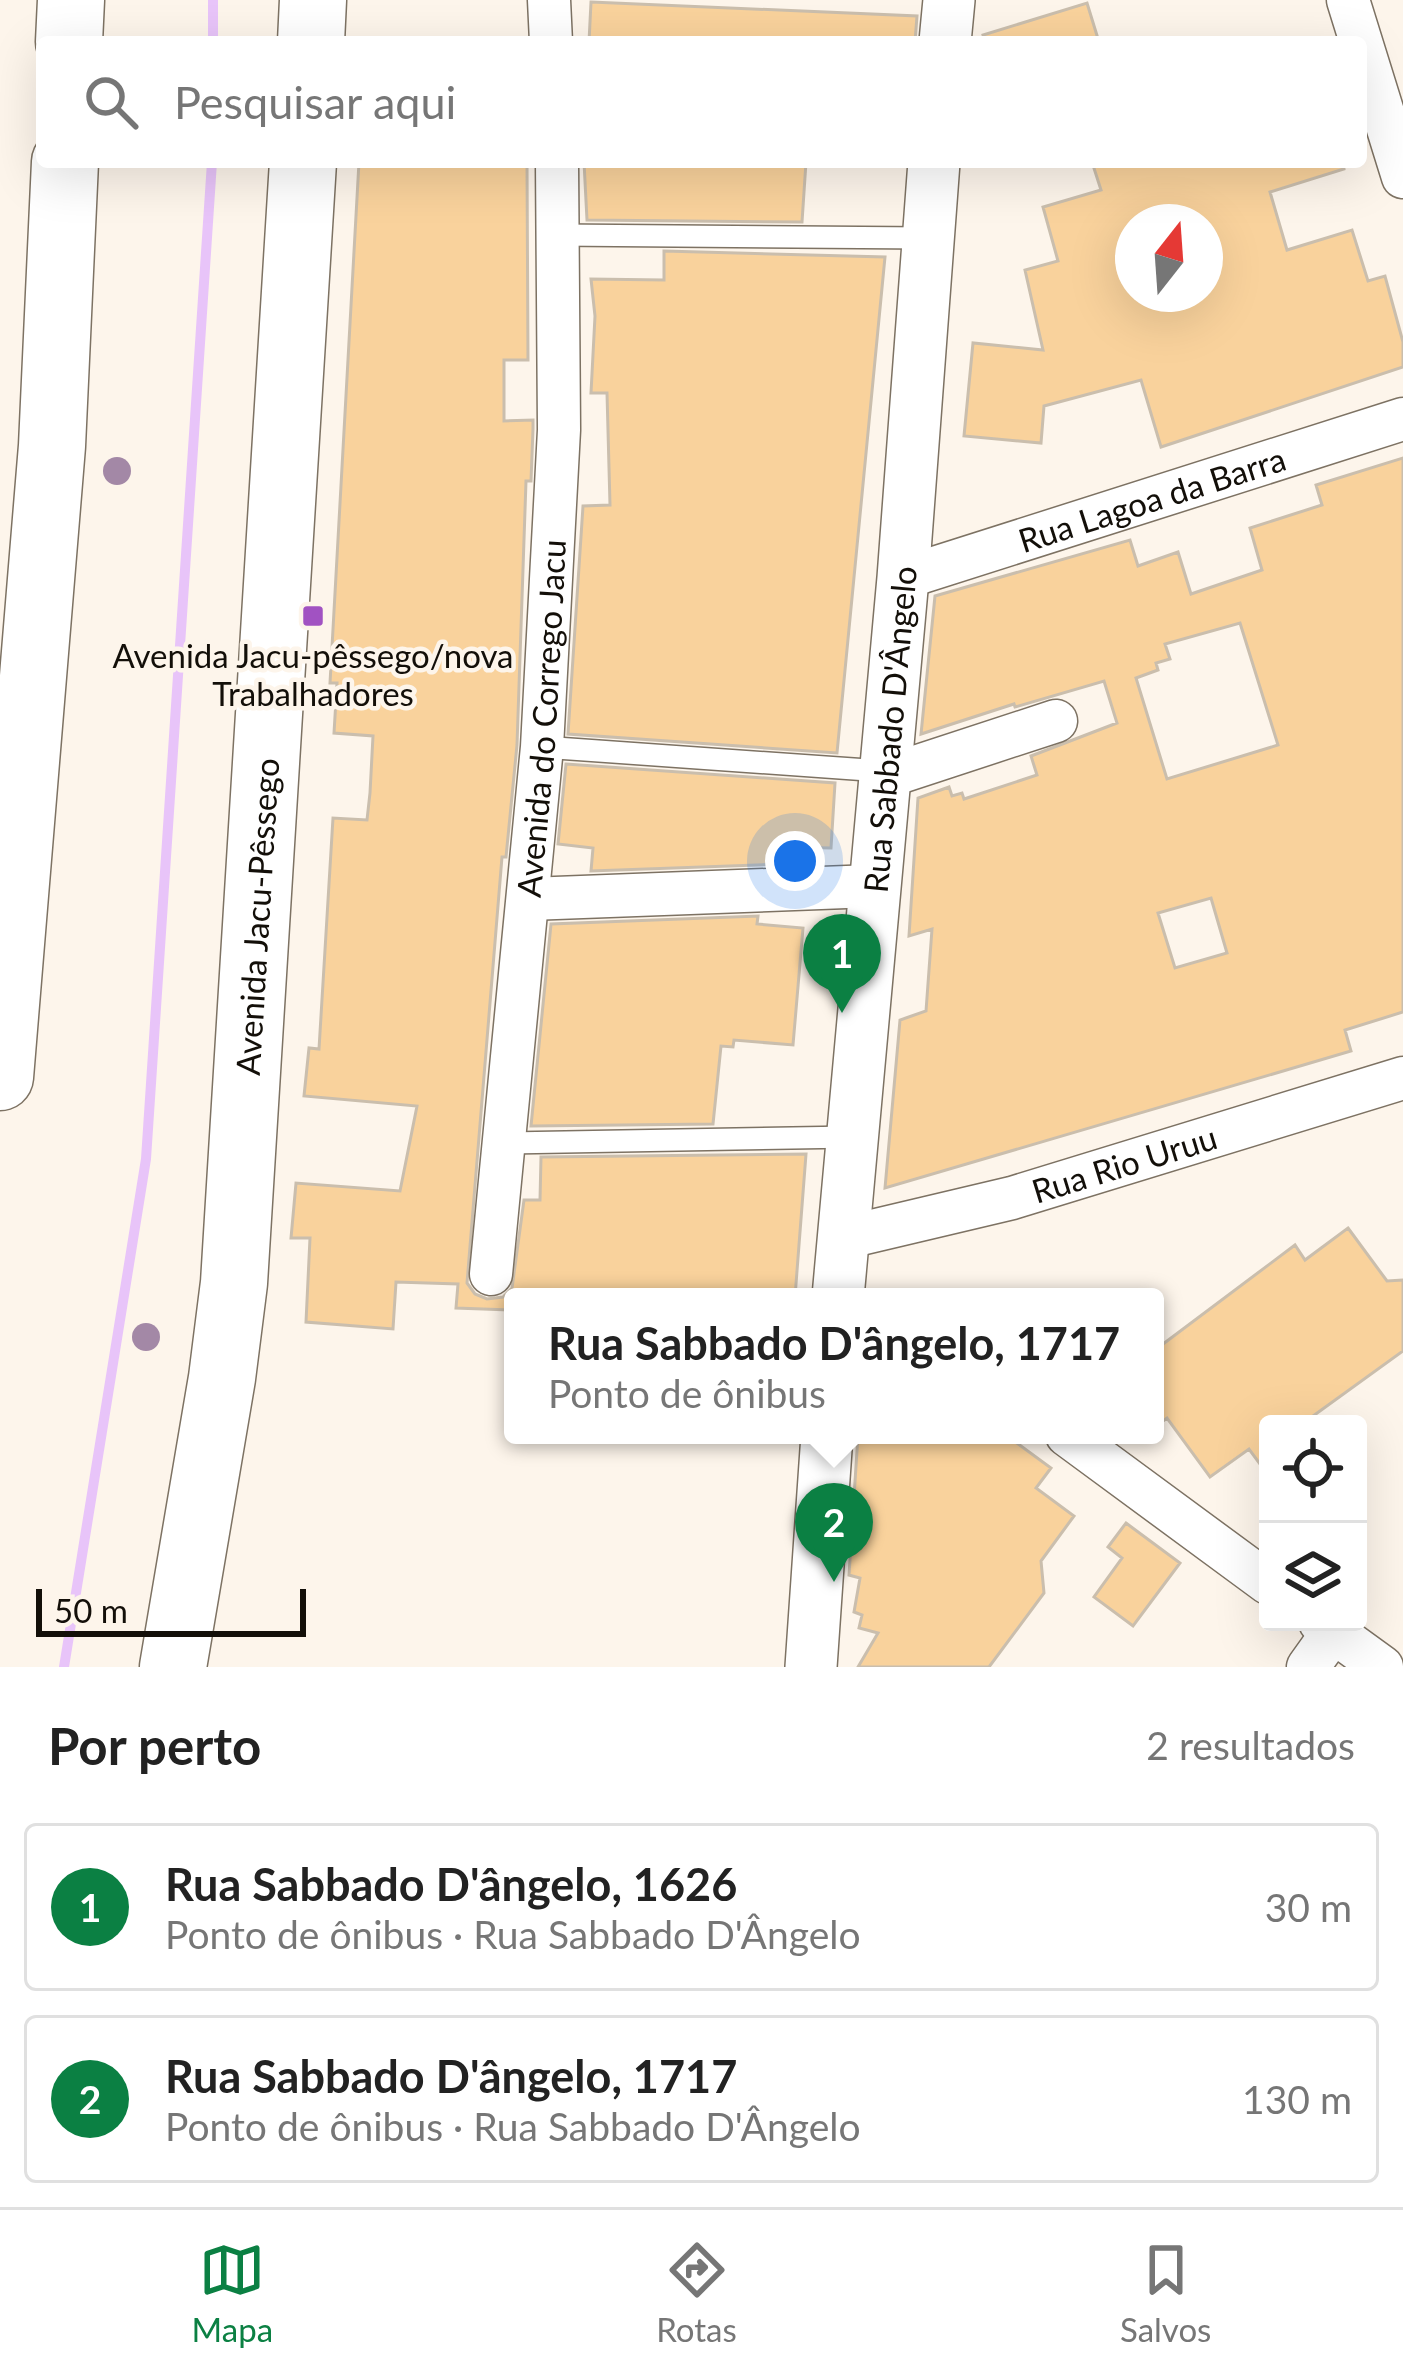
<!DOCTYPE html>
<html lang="pt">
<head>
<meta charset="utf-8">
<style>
  :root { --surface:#fff; --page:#f2f2f2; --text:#222; --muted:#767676; --line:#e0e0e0; --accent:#0b8043 }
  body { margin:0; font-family:Lato,sans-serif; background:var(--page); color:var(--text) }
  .controls { position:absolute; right:36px; bottom:36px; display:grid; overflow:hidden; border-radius:12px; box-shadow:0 12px 48px #0002 }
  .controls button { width:108px; height:108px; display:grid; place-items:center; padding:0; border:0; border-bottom:3px solid var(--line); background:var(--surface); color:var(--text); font:60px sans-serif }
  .compass { position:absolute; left:1115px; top:204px; width:108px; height:108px; border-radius:50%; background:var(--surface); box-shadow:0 12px 48px #0002; rotate:17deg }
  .scale { position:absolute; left:36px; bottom:30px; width:270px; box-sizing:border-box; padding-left:12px; border:6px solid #130f09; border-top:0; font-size:33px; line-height:42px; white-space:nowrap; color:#130f09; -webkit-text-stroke:9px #fdf5eb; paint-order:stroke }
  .you { position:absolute; left:795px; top:861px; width:42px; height:42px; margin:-30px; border:9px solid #fff; border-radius:50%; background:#1a73e8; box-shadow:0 0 0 18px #1a73e833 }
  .badge { display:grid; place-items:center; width:78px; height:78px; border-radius:50%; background:var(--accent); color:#fff; font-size:39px; font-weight:700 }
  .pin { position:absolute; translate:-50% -99px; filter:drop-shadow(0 3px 6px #0008) }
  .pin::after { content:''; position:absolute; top:63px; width:42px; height:36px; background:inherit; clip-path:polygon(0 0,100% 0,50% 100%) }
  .popup { position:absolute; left:504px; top:1288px; width:660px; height:156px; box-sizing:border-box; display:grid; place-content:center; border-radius:12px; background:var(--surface); filter:drop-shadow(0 3px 9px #0005); font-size:39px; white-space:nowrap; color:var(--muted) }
  .popup b { font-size:45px; color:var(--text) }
  .popup::after { content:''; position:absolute; left:50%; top:100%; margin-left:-24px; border:24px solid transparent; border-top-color:var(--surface) }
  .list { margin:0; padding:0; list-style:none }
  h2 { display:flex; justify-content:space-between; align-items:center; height:156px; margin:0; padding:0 48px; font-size:51px }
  h2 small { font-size:39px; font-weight:400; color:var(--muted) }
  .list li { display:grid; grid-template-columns:78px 1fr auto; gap:36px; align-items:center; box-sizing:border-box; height:168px; margin:0 24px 24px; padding:0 24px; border:3px solid var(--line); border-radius:12px }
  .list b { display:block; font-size:45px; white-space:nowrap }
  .list p { margin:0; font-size:39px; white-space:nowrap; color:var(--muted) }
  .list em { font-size:39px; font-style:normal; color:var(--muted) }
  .icon { flex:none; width:66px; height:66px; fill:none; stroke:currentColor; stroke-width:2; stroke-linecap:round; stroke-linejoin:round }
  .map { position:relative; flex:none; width:1403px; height:1667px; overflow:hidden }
  .search { position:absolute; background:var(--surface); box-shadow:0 12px 48px #0002; left:36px; right:36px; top:36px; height:132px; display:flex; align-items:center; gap:30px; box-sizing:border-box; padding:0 42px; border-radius:12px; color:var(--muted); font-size:45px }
  .sheet { height:540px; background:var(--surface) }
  nav { display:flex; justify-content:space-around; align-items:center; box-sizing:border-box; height:168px; border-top:3px solid var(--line); background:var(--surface); font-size:33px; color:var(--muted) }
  nav a { display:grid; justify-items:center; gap:6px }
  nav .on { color:var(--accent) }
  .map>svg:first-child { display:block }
</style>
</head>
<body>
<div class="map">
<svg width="1403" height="1667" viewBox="0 0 1403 1667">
  <rect width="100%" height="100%" fill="#fdf5eb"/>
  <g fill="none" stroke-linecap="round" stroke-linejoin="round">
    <path stroke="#e8c4f9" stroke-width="10" d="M213,42V0
      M64,1667L146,1159L212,162"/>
  </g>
  <path fill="#f9d29c" stroke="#cabead" stroke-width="3" fill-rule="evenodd" d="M591,2L917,16L915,42H589Z
    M1087,3L1099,42H985L983,35Z
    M359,162H527L528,360H504V421L533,420V429L531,481H526L517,745L506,857H502L467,1283L475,1294L487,1299L503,1297L512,1288L524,1200H540L541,1157L806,1154L795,1297H513V1310L456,1308L458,1284L396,1282L393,1329L306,1322L310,1238H291L296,1183L400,1191L417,1106L304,1096L309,1048L319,1049L333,818L367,820L370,793L373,736L334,733L337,683H330Z
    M584,162H806L802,222L587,220Z
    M1092,162H1343L1344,169L1270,192L1287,250L1352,230L1368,281L1385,276L1403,342V367L1161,447L1141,380L1044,406L1041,443L964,436L973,343L1043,350L1025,270L1058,261L1043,207L1101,190ZM1133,222H1205V294H1133Z
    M664,251L885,257L837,753L568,734L583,506L610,505L607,393H591L595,316L591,279L664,280Z
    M1403,458V1012L1345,1030L1351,1051L885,1188L900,1020L926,1011L932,929L909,936L918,798L949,787L952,796L962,793L964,799L1037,775L1031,756L1117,723L1104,681L1015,707L1014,704L921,734L935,596L1130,540L1138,566L1178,552L1191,594L1262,570L1250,528L1322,505L1316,485ZM1240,623L1278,745L1167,779L1136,678L1158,670L1156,663L1170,659L1165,644ZM1211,898L1227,953L1175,968L1158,913Z
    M566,764L835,783L831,848L782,847L781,864L591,871L593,848L558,844Z
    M758,916L757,924L803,928L793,1045L734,1040L733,1047L721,1046L713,1124L531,1126L551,924Z
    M1348,1228L1387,1281L1403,1280V1351L1302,1424H1268V1475L1249,1449L1210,1477L1167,1418L1155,1427V1350L1295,1245L1305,1260Z
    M858,1435H1006L1051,1468L1036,1488L1074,1516L1041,1561L1044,1593L989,1667H858L878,1633L859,1628L862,1615L854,1612L860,1578L849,1575Z
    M1126,1523L1180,1563L1133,1626L1094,1597L1122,1558L1108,1547Z"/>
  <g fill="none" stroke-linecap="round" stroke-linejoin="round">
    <defs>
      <path id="service" d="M558,235L927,238
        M542,747L882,771
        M505,1143L852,1137"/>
      <g id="minor">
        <path d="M549,0L551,42"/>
        <path d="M1348,0L1403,177"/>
        <path id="s1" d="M903,578L1403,419"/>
        <path d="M882,778L1056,721"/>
        <path d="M529,899L873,886"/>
        <path id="s2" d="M843,1238L1012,1198L1403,1078"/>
        <path id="s3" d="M491,1274L542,747L559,430L557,162"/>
        <path d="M1067,1435L1268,1583"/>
        <path d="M1320,1622L1382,1667"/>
        <path d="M1308,1667L1333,1632"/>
      </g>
      <g id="tertiary">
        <path d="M945,42L949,0"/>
        <path id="s4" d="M838,1297L903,578L934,162"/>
        <path d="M811,1667L827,1435"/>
      </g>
      <g id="trunk">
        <path d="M69,42L71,0"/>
        <path d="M311,42L313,0"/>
        <path d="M0,1077L52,446L65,162"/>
        <path id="s5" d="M173,1667L222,1378L234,1283L303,162"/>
      </g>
    </defs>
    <use href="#service" stroke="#7d7263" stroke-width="24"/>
    <use href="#minor" stroke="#7d7263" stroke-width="45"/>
    <use href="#tertiary" stroke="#7d7263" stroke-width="54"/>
    <use href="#trunk" stroke="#7d7263" stroke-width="69"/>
    <use href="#service" stroke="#fff" stroke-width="21"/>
    <use href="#minor" stroke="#fff" stroke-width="42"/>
    <use href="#tertiary" stroke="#fff" stroke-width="51"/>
    <use href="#trunk" stroke="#fff" stroke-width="66"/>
  </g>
  <g fill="#a388a6">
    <circle cx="117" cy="471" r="14"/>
    <circle cx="146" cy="1337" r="14"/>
  </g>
  <rect fill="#a152c2" stroke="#fdf5eb" stroke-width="4.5" x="301" y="604" width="24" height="24" rx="6"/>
  <g text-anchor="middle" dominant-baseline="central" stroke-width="9" stroke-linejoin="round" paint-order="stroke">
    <g font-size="33" fill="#130f09" stroke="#fdf5eb">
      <text stroke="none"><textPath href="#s1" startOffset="261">Rua Lagoa da Barra</textPath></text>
      <text stroke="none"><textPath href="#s3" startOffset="558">Avenida do Corrego Jacu</textPath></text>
      <text stroke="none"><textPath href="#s4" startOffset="570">Rua Sabbado D'Ângelo</textPath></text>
      <text stroke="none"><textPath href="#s5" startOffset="756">Avenida Jacu-Pêssego</textPath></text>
      <text stroke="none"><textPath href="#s2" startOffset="291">Rua Rio Uruu</textPath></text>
    </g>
    <g font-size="33" fill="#130f09" stroke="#fdf5eb">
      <text x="313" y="655">Avenida Jacu-pêssego/nova<tspan x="313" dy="38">Trabalhadores</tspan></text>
    </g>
  </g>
</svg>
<div class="controls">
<button><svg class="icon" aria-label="locate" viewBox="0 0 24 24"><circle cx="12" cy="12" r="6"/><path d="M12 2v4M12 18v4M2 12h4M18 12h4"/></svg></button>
<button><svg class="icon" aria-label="layers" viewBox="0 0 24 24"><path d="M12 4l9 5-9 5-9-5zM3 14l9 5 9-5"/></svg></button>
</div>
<svg class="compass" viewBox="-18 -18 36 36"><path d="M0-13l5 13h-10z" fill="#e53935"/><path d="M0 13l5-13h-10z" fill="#767676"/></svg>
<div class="scale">50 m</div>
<div class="you"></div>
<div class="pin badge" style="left:842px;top:1013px">1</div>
<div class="pin badge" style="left:834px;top:1582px">2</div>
<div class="popup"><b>Rua Sabbado D'ângelo, 1717</b>Ponto de ônibus</div>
<div class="search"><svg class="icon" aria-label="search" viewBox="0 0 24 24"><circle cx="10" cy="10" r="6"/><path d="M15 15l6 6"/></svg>Pesquisar aqui</div>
</div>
<section class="sheet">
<h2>Por perto<small>2 resultados</small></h2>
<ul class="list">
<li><span class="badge">1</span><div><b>Rua Sabbado D'ângelo, 1626</b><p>Ponto de ônibus · Rua Sabbado D'Ângelo</p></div><em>30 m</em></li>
<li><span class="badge">2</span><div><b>Rua Sabbado D'ângelo, 1717</b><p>Ponto de ônibus · Rua Sabbado D'Ângelo</p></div><em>130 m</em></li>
</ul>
</section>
<nav>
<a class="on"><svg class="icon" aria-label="map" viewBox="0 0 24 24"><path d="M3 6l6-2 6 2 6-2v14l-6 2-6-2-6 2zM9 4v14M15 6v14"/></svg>Mapa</a>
<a><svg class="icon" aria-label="directions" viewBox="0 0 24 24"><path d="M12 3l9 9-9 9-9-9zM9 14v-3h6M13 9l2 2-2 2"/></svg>Rotas</a>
<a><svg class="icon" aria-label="saved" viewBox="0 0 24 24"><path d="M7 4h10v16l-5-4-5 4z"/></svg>Salvos</a>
</nav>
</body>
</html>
